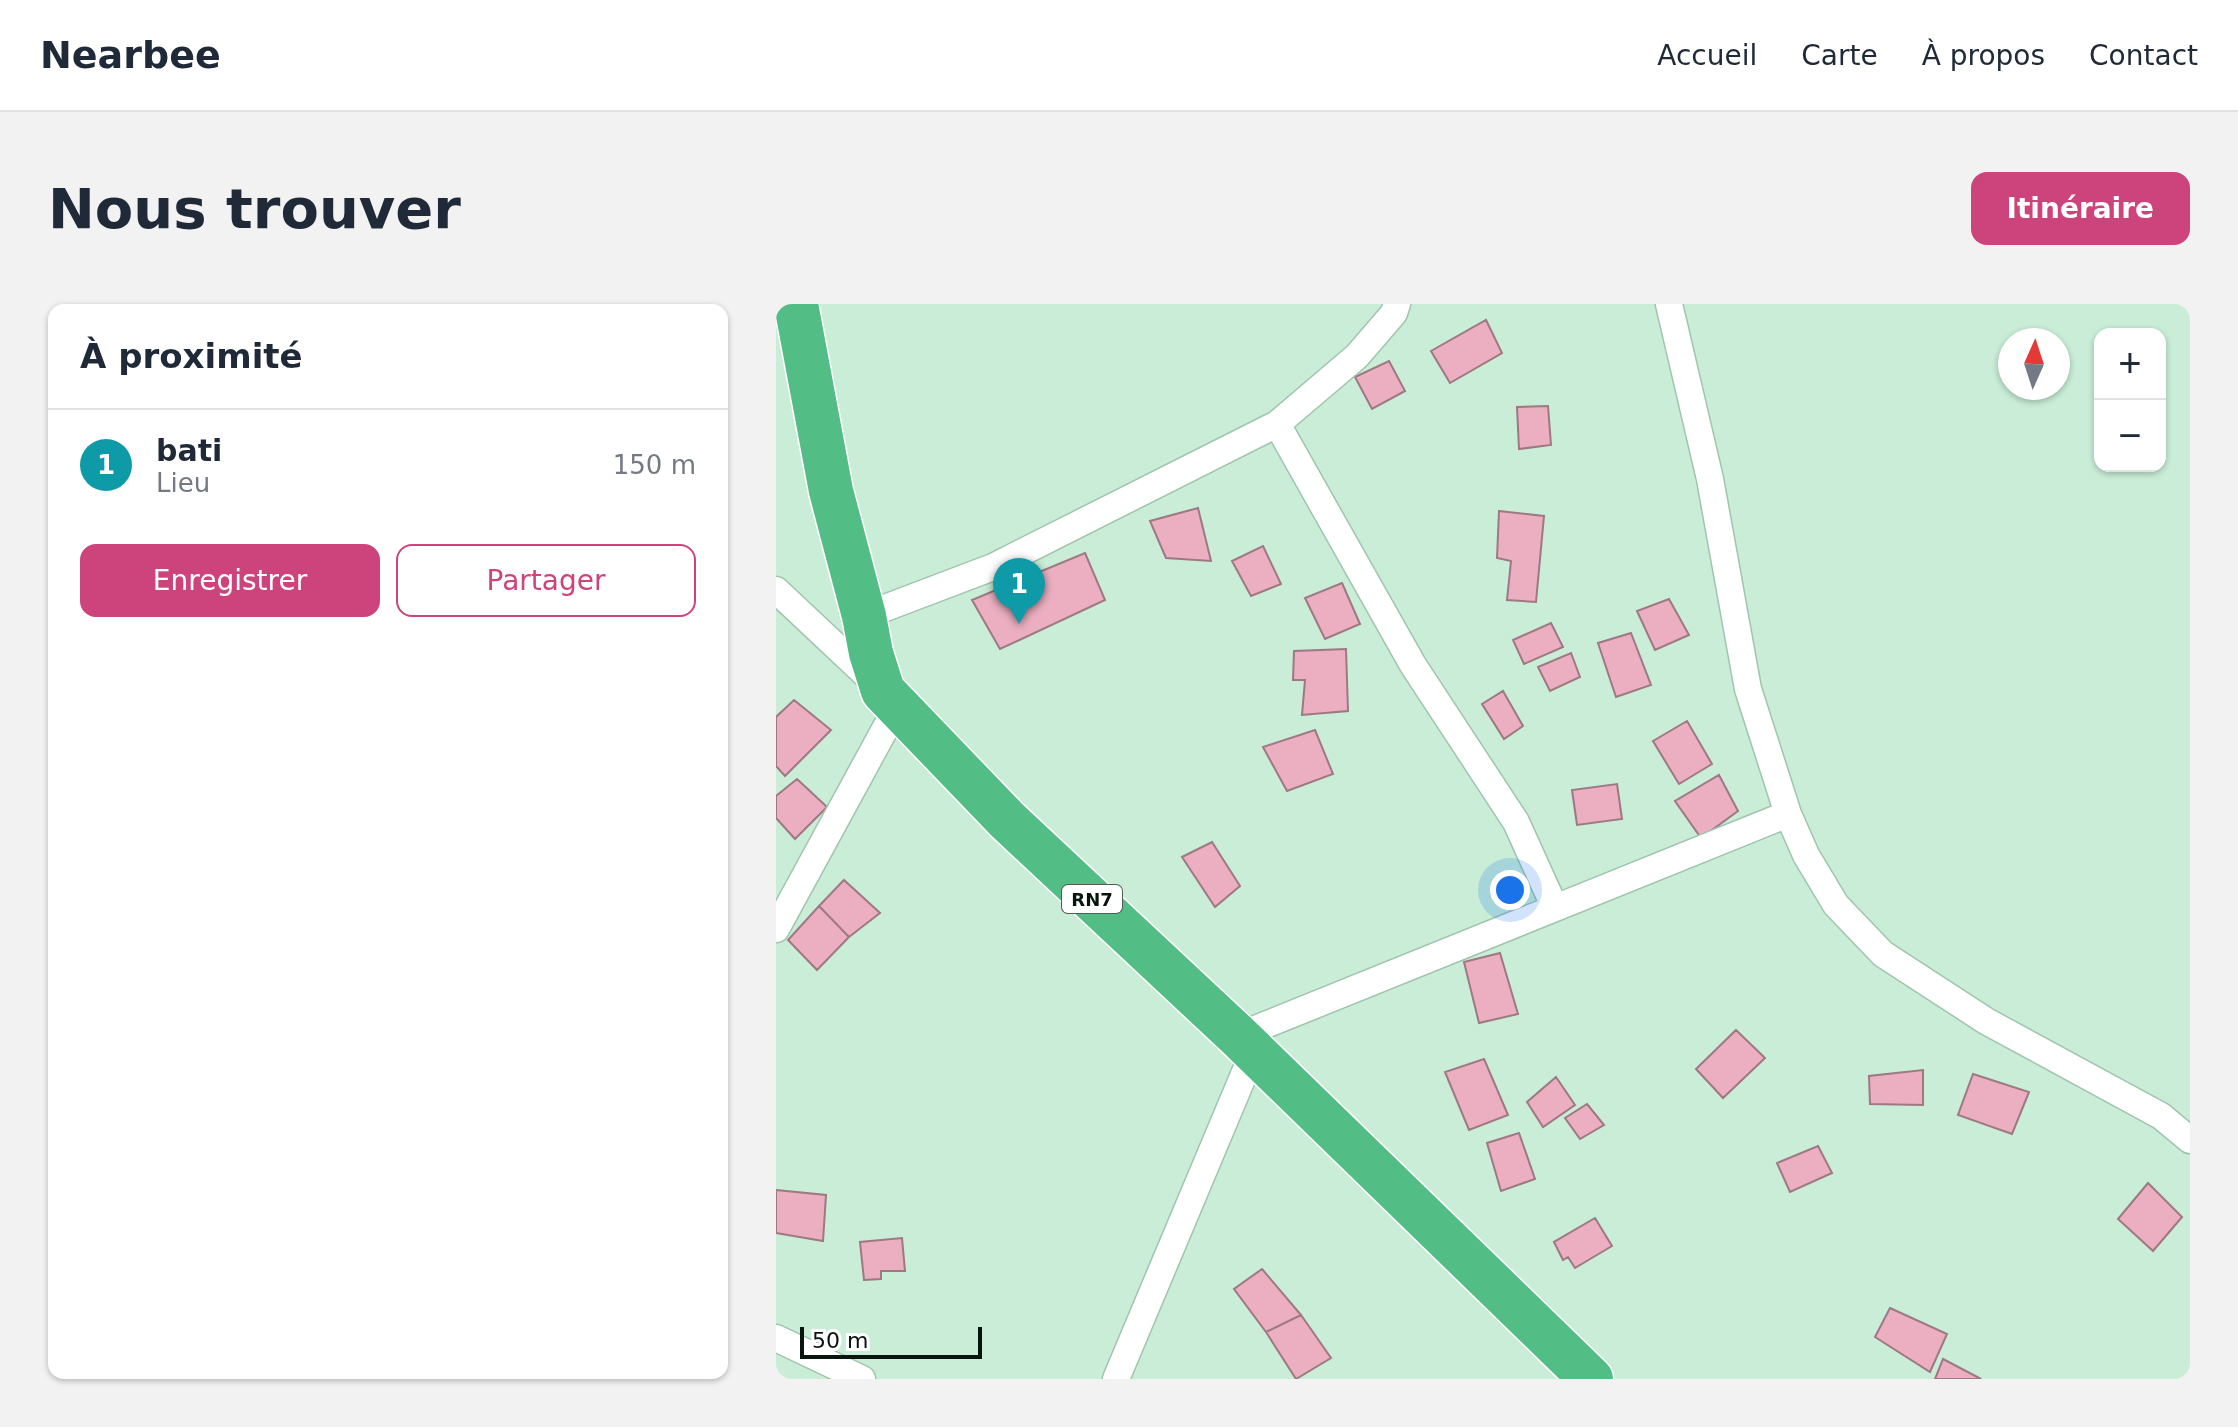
<!DOCTYPE html>
<html lang="fr">
<head>
<meta charset="utf-8">
<style>
  :root { --surface:#fff; --page:#f2f2f3; --text:#1f2937; --muted:#747a83; --line:#e0e1e3; --accent:#cd437c }
  body { margin:0; font-family:"DejaVu Sans",sans-serif; background:var(--page); color:var(--text) }
  .controls { position:absolute; right:24px; top:24px; display:grid; overflow:hidden; border-radius:16px; box-shadow:0 2px 6px #0004 }
  .controls button { width:72px; height:72px; display:grid; place-items:center; padding:0; border:0; border-bottom:2px solid var(--line); background:var(--surface); color:var(--text); font:40px sans-serif }
  .compass { position:absolute; left:1222px; top:24px; width:72px; height:72px; border-radius:50%; background:var(--surface); box-shadow:0 2px 6px #0004; rotate:3deg }
  .scale { position:absolute; left:24px; bottom:20px; width:182px; box-sizing:border-box; padding-left:8px; border:4px solid #08150e; border-top:0; font-size:22px; line-height:28px; white-space:nowrap; color:#08150e; -webkit-text-stroke:6px #fff; paint-order:stroke }
  .you { position:absolute; left:734px; top:586px; width:28px; height:28px; margin:-20px; border:6px solid #fff; border-radius:50%; background:#1a73e8; box-shadow:0 0 0 12px #1a73e833 }
  .badge { display:grid; place-items:center; width:52px; height:52px; border-radius:50%; background:var(--accent); color:#fff; font-size:26px; font-weight:700 }
  .pin { position:absolute; translate:-50% -66px; filter:drop-shadow(0 2px 4px #0008) }
  .pin::after { content:''; position:absolute; top:42px; width:28px; height:24px; background:inherit; clip-path:polygon(0 0,100% 0,50% 100%) }
  .list { margin:0; padding:0; list-style:none }
  h2 { display:flex; justify-content:space-between; align-items:center; height:104px; margin:0; padding:0 32px; font-size:34px }
  h2 small { font-size:26px; font-weight:400; color:var(--muted) }
  .list li { display:grid; grid-template-columns:52px 1fr auto; gap:24px; align-items:center; box-sizing:border-box; height:112px; padding:0 32px; border-top:2px solid var(--line) }
  .list b { display:block; font-size:30px; white-space:nowrap }
  .list p { margin:0; font-size:26px; white-space:nowrap; color:var(--muted) }
  .list em { font-size:26px; font-style:normal; color:var(--muted) }
  .actions { display:flex; gap:16px; padding:24px 32px }
  .actions a { flex:1; padding:18px 0; border:2px solid var(--accent); border-radius:16px; text-align:center; font-size:28px; color:var(--accent) }
  .actions .main { background:var(--accent); color:#fff }
  .map { position:relative; flex:none; width:1414px; height:1075px; overflow:hidden; border-radius:16px }
  header { display:flex; align-items:center; gap:48px; box-sizing:border-box; height:112px; padding:0 40px; background:var(--surface); border-bottom:2px solid var(--line) }
  header strong { font-size:38px }
  nav { display:flex; gap:44px; margin-inline-start:auto; font-size:28px }
  .intro { display:flex; align-items:center; justify-content:space-between; box-sizing:border-box; height:192px; padding:0 48px }
  h1 { margin:0; font-size:56px }
  .button { padding:20px 36px; border-radius:16px; background:var(--accent); color:#fff; font-size:28px; font-weight:700 }
  main { display:flex; gap:48px; padding:0 48px }
  aside { flex:1; background:var(--surface); border-radius:16px; box-shadow:0 2px 6px #0004 }
  .map>svg:first-child { display:block }
</style>
</head>
<body>
<header>
<strong>Nearbee</strong>
<nav><a>Accueil</a><a>Carte</a><a>À propos</a><a>Contact</a></nav>
</header>
<div class="intro"><h1>Nous trouver</h1><a class="button">Itinéraire</a></div>
<main>
<aside>
<h2>À proximité<small></small></h2>
<ul class="list">
<li><span class="badge" style="background:#0f9aa8">1</span><div><b>bati</b><p>Lieu</p></div><em>150 m</em></li>
</ul>
<div class="actions"><a class="main">Enregistrer</a><a>Partager</a></div>
</aside>
<div class="map">
<svg width="1414" height="1075" viewBox="0 0 1414 1075">
  <rect width="100%" height="100%" fill="#c9edd7"/>
  <path fill="#ebafc1" stroke="#9e7883" stroke-width="2" d="M710,16L726,49L674,79L655,47Z
    M613,57L629,87L596,105L579,73Z
    M772,102L775,141L743,145L741,103Z
    M422,204L435,257L390,254L374,217Z
    M723,207L768,212L760,298L731,296L735,257L721,254Z
    M487,242L505,280L475,292L456,257Z
    M309,249L329,296L224,345L196,296Z
    M566,279L584,320L549,335L529,294Z
    M893,295L913,331L879,346L861,307Z
    M775,319L787,343L748,360L737,336Z
    M855,329L875,381L840,393L822,339Z
    M570,345L572,407L526,411L529,376H517L518,347Z
    M795,349L804,373L774,387L762,363Z
    M727,387L747,422L728,435L706,400Z
    M18,396L55,426L9,472L0,462V413Z
    M911,417L936,460L903,480L877,437Z
    M539,426L557,470L511,487L487,443Z
    M943,471L962,507L925,534L899,497Z
    M21,475L51,503L19,535L0,514V492Z
    M841,480L846,515L801,521L796,486Z
    M436,538L464,582L439,603L406,553Z
    M68,576L104,609L73,633L43,602Z
    M43,602L73,633L41,666L12,636Z
    M724,649L742,710L703,719L688,658Z
    M960,726L989,754L947,794L920,765Z
    M708,755L732,811L693,826L669,768Z
    M1147,766V801L1094,800L1093,772Z
    M1197,770L1253,788L1236,830L1182,811Z
    M780,773L799,801L767,823L751,798Z
    M811,800L828,821L804,835L789,814Z
    M743,829L759,875L725,887L711,839Z
    M1042,842L1056,869L1014,888L1001,859Z
    M1372,879L1406,913L1377,947L1342,915Z
    M0,886L50,891L47,937L0,929Z
    M819,914L836,942L799,964L792,953L787,956L778,938Z
    M126,934L129,967H105V975L88,976L84,938Z
    M486,965L525,1011L490,1028L458,985Z
    M1114,1004L1171,1030L1154,1068L1099,1033Z
    M525,1011L555,1054L520,1075L490,1028Z
    M1167,1055L1205,1075H1159Z"/>
  <g fill="none" stroke-linecap="round" stroke-linejoin="round">
    <defs>
      <path id="street" d="M893,0L934,175L972,385L1012,510L1030,551L1060,601L1107,650L1210,717L1385,812L1414,836
        M501,120L637,361L740,518L779,604
        M0,286L99,379
        M88,312L217,263L501,120L581,52L618,9L621,0
        M0,625L121,403
        M462,732L1012,510
        M0,1034L86,1075
        M340,1075L477,749"/>
      <path id="highway" d="M20,0L55,187L88,312L95,349L107,387L231,516L462,732L815,1075"/>
    </defs>
    <use href="#street" stroke="#a0c4ae" stroke-width="29"/>
    <use href="#highway" stroke="#fff" stroke-width="47"/>
    <use href="#street" stroke="#fff" stroke-width="26"/>
    <use href="#highway" stroke="#52be86" stroke-width="44"/>
  </g>
  <g text-anchor="middle" dominant-baseline="central" stroke-width="7" stroke-linejoin="round" paint-order="stroke">
    <rect fill="#fff" stroke="#525b56" stroke-width="2" x="286" y="581" width="60" height="28" rx="6"/>
    <g font-size="18" font-weight="bold" fill="#08150e">
      <text x="316" y="595">RN7</text>
    </g>
  </g>
</svg>
<div class="controls">
<button>+</button>
<button>−</button>
</div>
<svg class="compass" viewBox="-18 -18 36 36"><path d="M0-13l5 13h-10z" fill="#e53935"/><path d="M0 13l5-13h-10z" fill="#747a83"/></svg>
<div class="scale">50 m</div>
<div class="you"></div>
<div class="pin badge" style="left:243px;top:320px;background:#0f9aa8">1</div>
</div>
</main>
</body>
</html>
